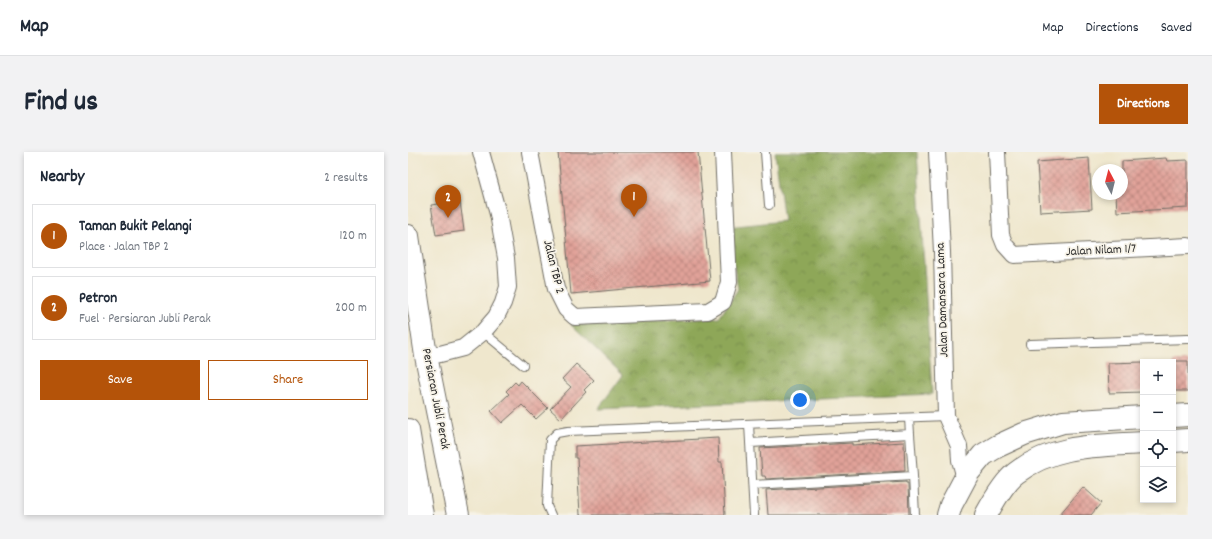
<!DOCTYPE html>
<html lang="en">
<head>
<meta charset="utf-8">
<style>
  :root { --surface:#fff; --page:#f2f2f3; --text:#1f2937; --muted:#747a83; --line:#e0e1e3; --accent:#b45309 }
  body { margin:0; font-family:Dekko,sans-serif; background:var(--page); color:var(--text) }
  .controls { position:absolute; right:12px; bottom:12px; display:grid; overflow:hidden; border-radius:0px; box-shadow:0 2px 6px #0003 }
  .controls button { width:36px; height:36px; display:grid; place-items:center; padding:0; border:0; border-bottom:1px solid var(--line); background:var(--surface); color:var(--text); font:20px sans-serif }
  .compass { position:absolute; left:684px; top:12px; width:36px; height:36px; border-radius:50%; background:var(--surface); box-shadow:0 2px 6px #0003; rotate:353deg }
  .you { position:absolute; left:392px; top:248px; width:14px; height:14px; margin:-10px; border:3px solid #fff; border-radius:50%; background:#1a73e8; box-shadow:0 0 0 6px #1a73e833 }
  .badge { display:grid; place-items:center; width:26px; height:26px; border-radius:50%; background:var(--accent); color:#fff; font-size:13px; font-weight:700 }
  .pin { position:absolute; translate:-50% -33px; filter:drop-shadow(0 1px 2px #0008) }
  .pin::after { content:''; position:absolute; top:21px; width:14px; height:12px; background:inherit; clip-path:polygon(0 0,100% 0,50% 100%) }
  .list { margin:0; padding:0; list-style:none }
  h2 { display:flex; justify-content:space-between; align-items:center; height:52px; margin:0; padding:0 16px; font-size:17px }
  h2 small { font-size:13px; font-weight:400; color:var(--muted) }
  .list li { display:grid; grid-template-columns:26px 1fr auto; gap:12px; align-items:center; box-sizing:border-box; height:64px; margin:0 8px 8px; padding:0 8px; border:1px solid var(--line); border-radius:0px }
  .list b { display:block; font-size:15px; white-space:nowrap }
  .list p { margin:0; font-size:13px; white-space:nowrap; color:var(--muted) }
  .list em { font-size:13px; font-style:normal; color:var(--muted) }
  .actions { display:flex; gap:8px; padding:12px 16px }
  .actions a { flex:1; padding:9px 0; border:1px solid var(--accent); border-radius:0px; text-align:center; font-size:14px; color:var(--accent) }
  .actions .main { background:var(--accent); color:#fff }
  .icon { flex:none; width:22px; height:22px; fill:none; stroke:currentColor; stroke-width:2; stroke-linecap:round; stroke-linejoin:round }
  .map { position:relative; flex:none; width:780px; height:363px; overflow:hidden; border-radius:0px }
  header { display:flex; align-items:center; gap:24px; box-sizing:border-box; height:56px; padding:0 20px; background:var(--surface); border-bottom:1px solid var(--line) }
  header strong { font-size:19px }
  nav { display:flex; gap:22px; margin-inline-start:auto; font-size:14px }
  .intro { display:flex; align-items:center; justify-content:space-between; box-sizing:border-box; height:96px; padding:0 24px }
  h1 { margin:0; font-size:28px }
  .button { padding:10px 18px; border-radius:0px; background:var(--accent); color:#fff; font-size:14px; font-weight:700 }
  main { display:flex; gap:24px; padding:0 24px }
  aside { flex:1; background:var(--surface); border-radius:0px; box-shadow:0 2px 6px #0003 }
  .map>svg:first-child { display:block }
</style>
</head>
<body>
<header>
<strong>Map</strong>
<nav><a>Map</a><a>Directions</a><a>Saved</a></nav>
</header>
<div class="intro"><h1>Find us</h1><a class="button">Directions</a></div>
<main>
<aside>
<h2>Nearby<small>2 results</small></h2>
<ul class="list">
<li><span class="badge">1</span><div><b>Taman Bukit Pelangi</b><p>Place · Jalan TBP 2</p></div><em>120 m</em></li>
<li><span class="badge">2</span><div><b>Petron</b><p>Fuel · Persiaran Jubli Perak</p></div><em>200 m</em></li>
</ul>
<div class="actions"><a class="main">Save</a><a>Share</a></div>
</aside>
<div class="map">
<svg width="780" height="363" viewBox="0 0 780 363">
  <defs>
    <pattern id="forest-crowns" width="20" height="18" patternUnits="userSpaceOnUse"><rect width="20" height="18" fill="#8ea759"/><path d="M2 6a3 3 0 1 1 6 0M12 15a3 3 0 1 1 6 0" fill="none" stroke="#74884a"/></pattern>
    <pattern id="building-cross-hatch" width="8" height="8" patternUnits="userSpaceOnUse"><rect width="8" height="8" fill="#e1a299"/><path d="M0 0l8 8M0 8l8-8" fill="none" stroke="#b7847d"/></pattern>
  </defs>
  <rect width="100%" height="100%" fill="#f7f3e8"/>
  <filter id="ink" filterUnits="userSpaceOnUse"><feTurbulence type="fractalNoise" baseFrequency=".025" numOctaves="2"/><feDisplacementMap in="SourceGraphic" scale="8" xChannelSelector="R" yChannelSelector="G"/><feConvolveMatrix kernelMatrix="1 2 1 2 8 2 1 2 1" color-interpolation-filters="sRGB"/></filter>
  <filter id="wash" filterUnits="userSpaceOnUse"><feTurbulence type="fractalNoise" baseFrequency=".012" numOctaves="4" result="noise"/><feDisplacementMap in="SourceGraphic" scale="16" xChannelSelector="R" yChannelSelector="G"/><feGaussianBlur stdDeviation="0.9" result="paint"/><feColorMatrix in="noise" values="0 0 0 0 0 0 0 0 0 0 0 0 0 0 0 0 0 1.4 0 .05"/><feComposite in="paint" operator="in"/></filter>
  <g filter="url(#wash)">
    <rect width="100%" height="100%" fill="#efe7cd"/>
    <path fill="url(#forest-crowns)" stroke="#5c6942" d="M367,0H509L524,242L190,257L215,223L163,173L311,166L330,137L319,75L376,69Z"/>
    <g id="blocks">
      <path fill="url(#building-cross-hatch)" d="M150,0H290L302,129L163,142Z
        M681,6L684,57L632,60L629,10Z
        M758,6L759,9L780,8V56L709,60L708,42H714V9Z
        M52,49L56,79L28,83L23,53Z
        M765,209H780V239H765Z
        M735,210V240L701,241L700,211Z
        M168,212L186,228L176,238L178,240L153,267L142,257L163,235L154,227Z
        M113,229L140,256L128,267L114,253L94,271L83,259L101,242L98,239L107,230L110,233Z
        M310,286L311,310H314L317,363H172L169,306H167V294Z
        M496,290L497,319L358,327L357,324H354L352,296L444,291V293Z
        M498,330V332H500L501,363H360L358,338Z
        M675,335L693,351L683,363H651Z"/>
    </g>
  </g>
  <g filter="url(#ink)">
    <use href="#blocks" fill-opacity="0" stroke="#706d64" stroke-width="1"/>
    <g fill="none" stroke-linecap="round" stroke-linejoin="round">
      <defs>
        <path id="service" d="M357,0L361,53
          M75,180L115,213
          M622,192L780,187
          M501,266L502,282
          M341,272L346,363
          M342,291L502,282L505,324
          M345,333L505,324L507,363
          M143,363L139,354L142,288L149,281L160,279L538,264"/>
        <path id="minor" d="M122,0L148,137L158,157L167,165L300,159L315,150L321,130L315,0
          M529,0L534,100L538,264L551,294L552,308L557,326
          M589,0L593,83L597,93L606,103L780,94
          M18,204L32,202L55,196L75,180L88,165L95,151L100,135L98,106L90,62L73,0
          M0,333L2,363"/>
        <path id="secondary" d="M765,264L780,263
          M765,289L780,288
          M540,363L543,353L560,321L575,303L590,294L616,282L655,270L735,265
          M578,363C585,350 596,330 608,321C646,292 690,294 735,291"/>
        <path id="primary" d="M0,84L18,204L50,363
          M0,278L14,363"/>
      </defs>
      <use href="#service" stroke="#706d64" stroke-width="10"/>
      <use href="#minor" stroke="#706d64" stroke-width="18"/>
      <use href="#secondary" stroke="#706d64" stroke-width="24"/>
      <use href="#primary" stroke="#706d64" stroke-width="24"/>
      <use href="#service" stroke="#fff" stroke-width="8"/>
      <use href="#minor" stroke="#fff" stroke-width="16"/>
      <use href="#secondary" stroke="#fff" stroke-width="22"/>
      <use href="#primary" stroke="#fff" stroke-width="22"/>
    </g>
  </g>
  <g text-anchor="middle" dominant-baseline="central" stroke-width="3.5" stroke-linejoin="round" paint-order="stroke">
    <g font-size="13" fill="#2b2b2b" stroke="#f7f3e8">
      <text transform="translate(693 99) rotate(-3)">Jalan Nilam 1/7</text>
      <text transform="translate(145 115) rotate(76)">Jalan TBP 2</text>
      <text transform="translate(535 148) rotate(-92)">Jalan Damansara Lama</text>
      <text transform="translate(27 247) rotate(79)">Persiaran Jubli Perak</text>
    </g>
  </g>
</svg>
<div class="controls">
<button>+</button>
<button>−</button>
<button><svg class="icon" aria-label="locate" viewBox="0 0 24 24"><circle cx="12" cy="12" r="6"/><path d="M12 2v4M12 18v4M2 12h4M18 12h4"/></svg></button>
<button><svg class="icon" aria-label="layers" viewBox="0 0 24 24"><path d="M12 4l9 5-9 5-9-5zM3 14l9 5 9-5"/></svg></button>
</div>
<svg class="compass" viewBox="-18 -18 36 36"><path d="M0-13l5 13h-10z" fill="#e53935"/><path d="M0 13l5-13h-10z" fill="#747a83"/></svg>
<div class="you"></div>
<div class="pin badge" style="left:226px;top:65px">1</div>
<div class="pin badge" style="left:40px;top:66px">2</div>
</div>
</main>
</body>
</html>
